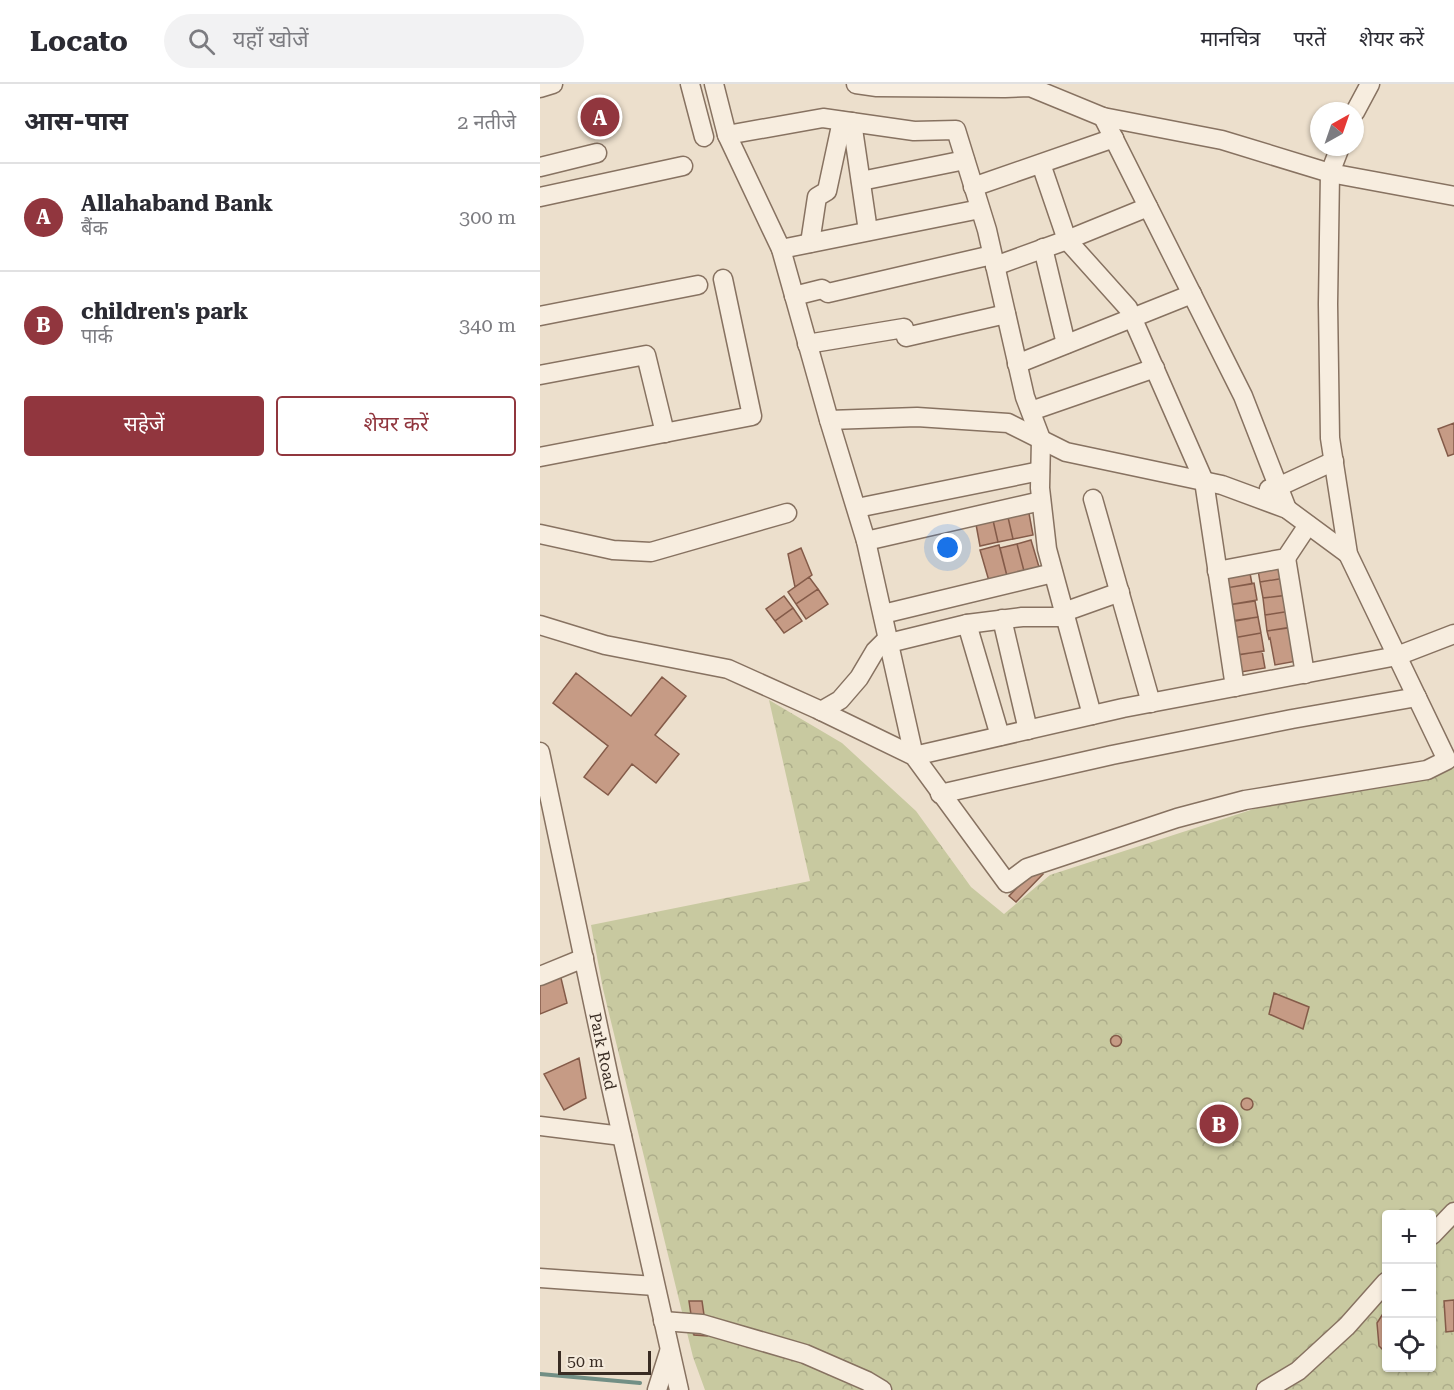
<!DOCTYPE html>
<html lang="hi">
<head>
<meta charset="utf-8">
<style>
  :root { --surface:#fff; --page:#f2f2f3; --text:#2b2b33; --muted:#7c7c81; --line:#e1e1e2; --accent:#91363e }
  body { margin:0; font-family:"Roboto Serif","Noto Sans Devanagari",serif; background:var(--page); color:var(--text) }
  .controls { position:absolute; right:18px; bottom:18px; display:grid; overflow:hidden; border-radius:6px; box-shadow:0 2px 4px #0004 }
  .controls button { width:54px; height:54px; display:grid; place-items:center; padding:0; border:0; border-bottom:2px solid var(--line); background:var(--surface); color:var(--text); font:30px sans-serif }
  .compass { position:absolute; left:770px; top:18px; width:54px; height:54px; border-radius:50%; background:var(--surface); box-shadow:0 2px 4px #0004; rotate:40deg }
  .scale { position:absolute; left:18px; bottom:15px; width:93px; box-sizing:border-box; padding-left:6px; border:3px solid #392c23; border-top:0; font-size:16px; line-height:21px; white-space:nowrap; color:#392c23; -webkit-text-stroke:4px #f4eadb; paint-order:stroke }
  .you { position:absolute; left:408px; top:464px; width:21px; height:21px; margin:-15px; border:4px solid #fff; border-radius:50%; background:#1a73e8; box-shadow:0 0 0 9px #1a73e833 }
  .badge { display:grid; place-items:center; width:39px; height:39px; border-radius:50%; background:var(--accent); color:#fff; font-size:20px; font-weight:700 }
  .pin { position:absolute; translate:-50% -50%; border:3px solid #fff; box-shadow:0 2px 6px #0006 }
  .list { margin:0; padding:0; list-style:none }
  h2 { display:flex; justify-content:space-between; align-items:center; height:78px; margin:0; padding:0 24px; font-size:26px }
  h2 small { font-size:20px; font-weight:400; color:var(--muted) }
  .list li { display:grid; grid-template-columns:39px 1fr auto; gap:18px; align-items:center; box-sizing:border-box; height:108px; padding:0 24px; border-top:2px solid var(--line) }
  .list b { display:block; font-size:22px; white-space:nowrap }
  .list p { margin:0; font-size:20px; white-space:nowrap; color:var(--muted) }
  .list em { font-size:20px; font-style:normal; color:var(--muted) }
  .actions { display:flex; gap:12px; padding:18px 24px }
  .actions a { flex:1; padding:14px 0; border:2px solid var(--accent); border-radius:6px; text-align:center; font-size:21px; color:var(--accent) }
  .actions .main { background:var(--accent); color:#fff }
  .icon { flex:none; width:33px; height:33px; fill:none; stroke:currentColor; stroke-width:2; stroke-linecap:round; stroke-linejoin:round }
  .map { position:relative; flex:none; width:914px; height:1306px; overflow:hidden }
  header { display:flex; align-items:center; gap:36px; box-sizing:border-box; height:84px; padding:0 30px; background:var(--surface); border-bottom:2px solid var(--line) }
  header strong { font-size:28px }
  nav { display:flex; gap:33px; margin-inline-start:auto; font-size:21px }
  .search { width:420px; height:54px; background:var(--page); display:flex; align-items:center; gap:15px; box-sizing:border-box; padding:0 21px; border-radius:33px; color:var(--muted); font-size:22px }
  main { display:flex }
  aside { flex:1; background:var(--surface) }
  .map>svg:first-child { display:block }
</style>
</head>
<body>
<header>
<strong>Locato</strong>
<div class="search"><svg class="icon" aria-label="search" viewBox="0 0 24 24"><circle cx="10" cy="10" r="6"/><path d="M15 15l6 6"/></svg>यहाँ खोजें</div>
<nav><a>मानचित्र</a><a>परतें</a><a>शेयर करें</a></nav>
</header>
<main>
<aside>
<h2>आस-पास<small>2 नतीजे</small></h2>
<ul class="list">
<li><span class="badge">A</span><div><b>Allahaband Bank</b><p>बैंक</p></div><em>300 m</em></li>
<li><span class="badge">B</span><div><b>children's park</b><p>पार्क</p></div><em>340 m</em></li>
</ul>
<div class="actions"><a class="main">सहेजें</a><a>शेयर करें</a></div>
</aside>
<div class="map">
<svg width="914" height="1306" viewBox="0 0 914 1306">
  <defs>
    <pattern id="forest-crowns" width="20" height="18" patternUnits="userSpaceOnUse" patternTransform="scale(1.5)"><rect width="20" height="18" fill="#c8c9a0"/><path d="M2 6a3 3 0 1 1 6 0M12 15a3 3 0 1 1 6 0" fill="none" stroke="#adad8a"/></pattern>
  </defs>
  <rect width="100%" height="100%" fill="#ecdfcc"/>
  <path fill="url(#forest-crowns)" fill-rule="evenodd" d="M229,616L302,659L376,727L431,803L464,830L510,791L720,723L890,694L914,679V1306H165L153,1273L63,905L51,841L270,797ZM846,1130H892V1284H846Z"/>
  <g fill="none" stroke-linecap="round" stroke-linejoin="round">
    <path stroke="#728f85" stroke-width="4" d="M0,1290L100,1299"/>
  </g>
  <path fill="#c69b85" stroke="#845b49" stroke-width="1.5" d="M914,339V370L908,372L898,345Z
    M488,424L493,451L473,455L467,429Z
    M467,429L473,455L458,458L452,432Z
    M452,432L458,458L440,462L435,435Z
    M491,456L499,483L484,487L477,460Z
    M477,460L484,487L467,492L460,464Z
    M459,461L467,492L449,497L440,466Z
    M261,464L272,491L255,503L248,470Z
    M742,476L745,494L720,498L717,480Z
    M709,484L712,500L686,504L683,488Z
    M269,493L278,505L256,520L248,508Z
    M745,494L748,511L723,514L720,498Z
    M714,499L717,516L688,521L686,504Z
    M278,505L288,520L266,535L256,520Z
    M748,511L751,527L725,531L723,514Z
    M244,512L253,524L235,537L226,525Z
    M715,517L718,533L691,537L688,521Z
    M253,524L262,537L244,549L235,537Z
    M751,527L754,543L727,547L725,531Z
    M718,533L721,549L693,554L690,538Z
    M751,543L757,577L735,581L730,554L729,555L727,547Z
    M721,549L724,567L696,571L693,554Z
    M722,567L725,584L701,588L698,571Z
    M36,589L91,632L122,593L146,612L115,651L139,670L116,699L92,680L68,711L44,693L68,662L13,619Z
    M496,784L503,790L476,818L469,812Z
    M20,890L27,919L0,930V899Z
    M734,909L769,923L763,945L729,930Z
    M570.5 957a5.5 5.5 0 1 1 11 0a5.5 5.5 0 1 1-11 0Z
    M39,974L46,1014L24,1026L4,990Z
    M701 1020a6 6 0 1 1 12 0a6 6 0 1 1-12 0Z
    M914,1216V1247L906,1248L904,1217Z
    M149,1217H162L167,1252L154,1251Z
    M846,1225V1269L839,1262L837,1239Z"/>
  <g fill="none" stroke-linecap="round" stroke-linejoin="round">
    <defs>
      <g id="minor">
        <path d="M150,0L164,53"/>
        <path d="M174,0L187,51L241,165L289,336L326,457L374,672L583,624L857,572L914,550"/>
        <path d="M316,0L337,3L465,4L490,3L563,33L682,56L790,89L914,112"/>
        <path d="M0,4L13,0"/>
        <path d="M815,28L830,0"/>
        <path d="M563,33L703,312L747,425"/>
        <path d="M312,38L328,147"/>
        <path d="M187,51L283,34L374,47L416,46L447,146L485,313L501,355L500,404L507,465L552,631"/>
        <path d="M501,80L527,156L588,224L664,397L695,603"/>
        <path d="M0,83L57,69"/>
        <path d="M321,97L425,76"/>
        <path d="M433,103L574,54"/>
        <path d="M0,113L143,82"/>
        <path d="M270,159L277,113L287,107L302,37"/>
        <path d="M503,164L526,260"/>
        <path d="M241,165L440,125"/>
        <path d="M455,182L527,156L608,123"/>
        <path d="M254,212L282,205L288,209L452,171"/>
        <path d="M0,232L158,201"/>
        <path d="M267,260L364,244L366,253L466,230"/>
        <path d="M477,280L652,210"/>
        <path d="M0,291L106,271L125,349"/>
        <path d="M491,327L615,284"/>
        <path d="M289,336L377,333L468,339L526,368L682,401L747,425L808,470"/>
        <path d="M0,373L212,332L183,195"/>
        <path d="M729,405L738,403L794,377"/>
        <path d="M553,415L611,619"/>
        <path d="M317,424L500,387"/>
        <path d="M0,450L73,466L111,468L247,429"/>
        <path d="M326,457L501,417"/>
        <path d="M746,474L765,590"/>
        <path d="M677,487L746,474L768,441"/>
        <path d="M524,528L580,508"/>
        <path d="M343,530L513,489"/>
        <path d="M462,535L488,646"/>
        <path d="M427,540L460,652"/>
        <path d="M0,541L65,561L188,585L277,625L374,672L467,799L487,784L637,734L705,716L887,686L907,676L808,470L790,354L788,220L790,89L800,63"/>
        <path d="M349,559L427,540L482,533H525"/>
        <path d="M281,627L300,616L319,594L335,567L348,554"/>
        <path id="s1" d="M0,668L69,994L139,1306"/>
        <path d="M400,710L572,671L752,635L877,613"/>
        <path d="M0,892L44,874"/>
        <path d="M0,1042L82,1052"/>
        <path d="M892,1151L914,1128"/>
        <path d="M0,1194L115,1202"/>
        <path d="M123,1237L162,1240L265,1270L327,1297L342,1306"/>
        <path d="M117,1306L129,1268"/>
        <path d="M726,1306L758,1287L807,1242L846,1198"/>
      </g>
    </defs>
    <use href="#minor" stroke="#877261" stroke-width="21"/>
    <use href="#minor" stroke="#f7eddf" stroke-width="18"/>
  </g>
  <g text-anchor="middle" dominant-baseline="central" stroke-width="6" stroke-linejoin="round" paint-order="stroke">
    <g font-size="16" fill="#392c23" stroke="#f4eadb">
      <text stroke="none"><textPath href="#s1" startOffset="306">Park Road</textPath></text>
    </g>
  </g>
</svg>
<div class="controls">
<button>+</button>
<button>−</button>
<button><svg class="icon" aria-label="locate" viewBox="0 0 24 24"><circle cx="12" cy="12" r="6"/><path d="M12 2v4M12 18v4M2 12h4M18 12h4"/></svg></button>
</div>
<svg class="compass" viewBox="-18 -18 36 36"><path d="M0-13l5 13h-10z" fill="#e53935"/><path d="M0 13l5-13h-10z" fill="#7c7c81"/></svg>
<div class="scale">50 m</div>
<div class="you"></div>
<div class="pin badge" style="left:60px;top:33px">A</div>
<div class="pin badge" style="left:679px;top:1040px">B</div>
</div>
</main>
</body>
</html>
